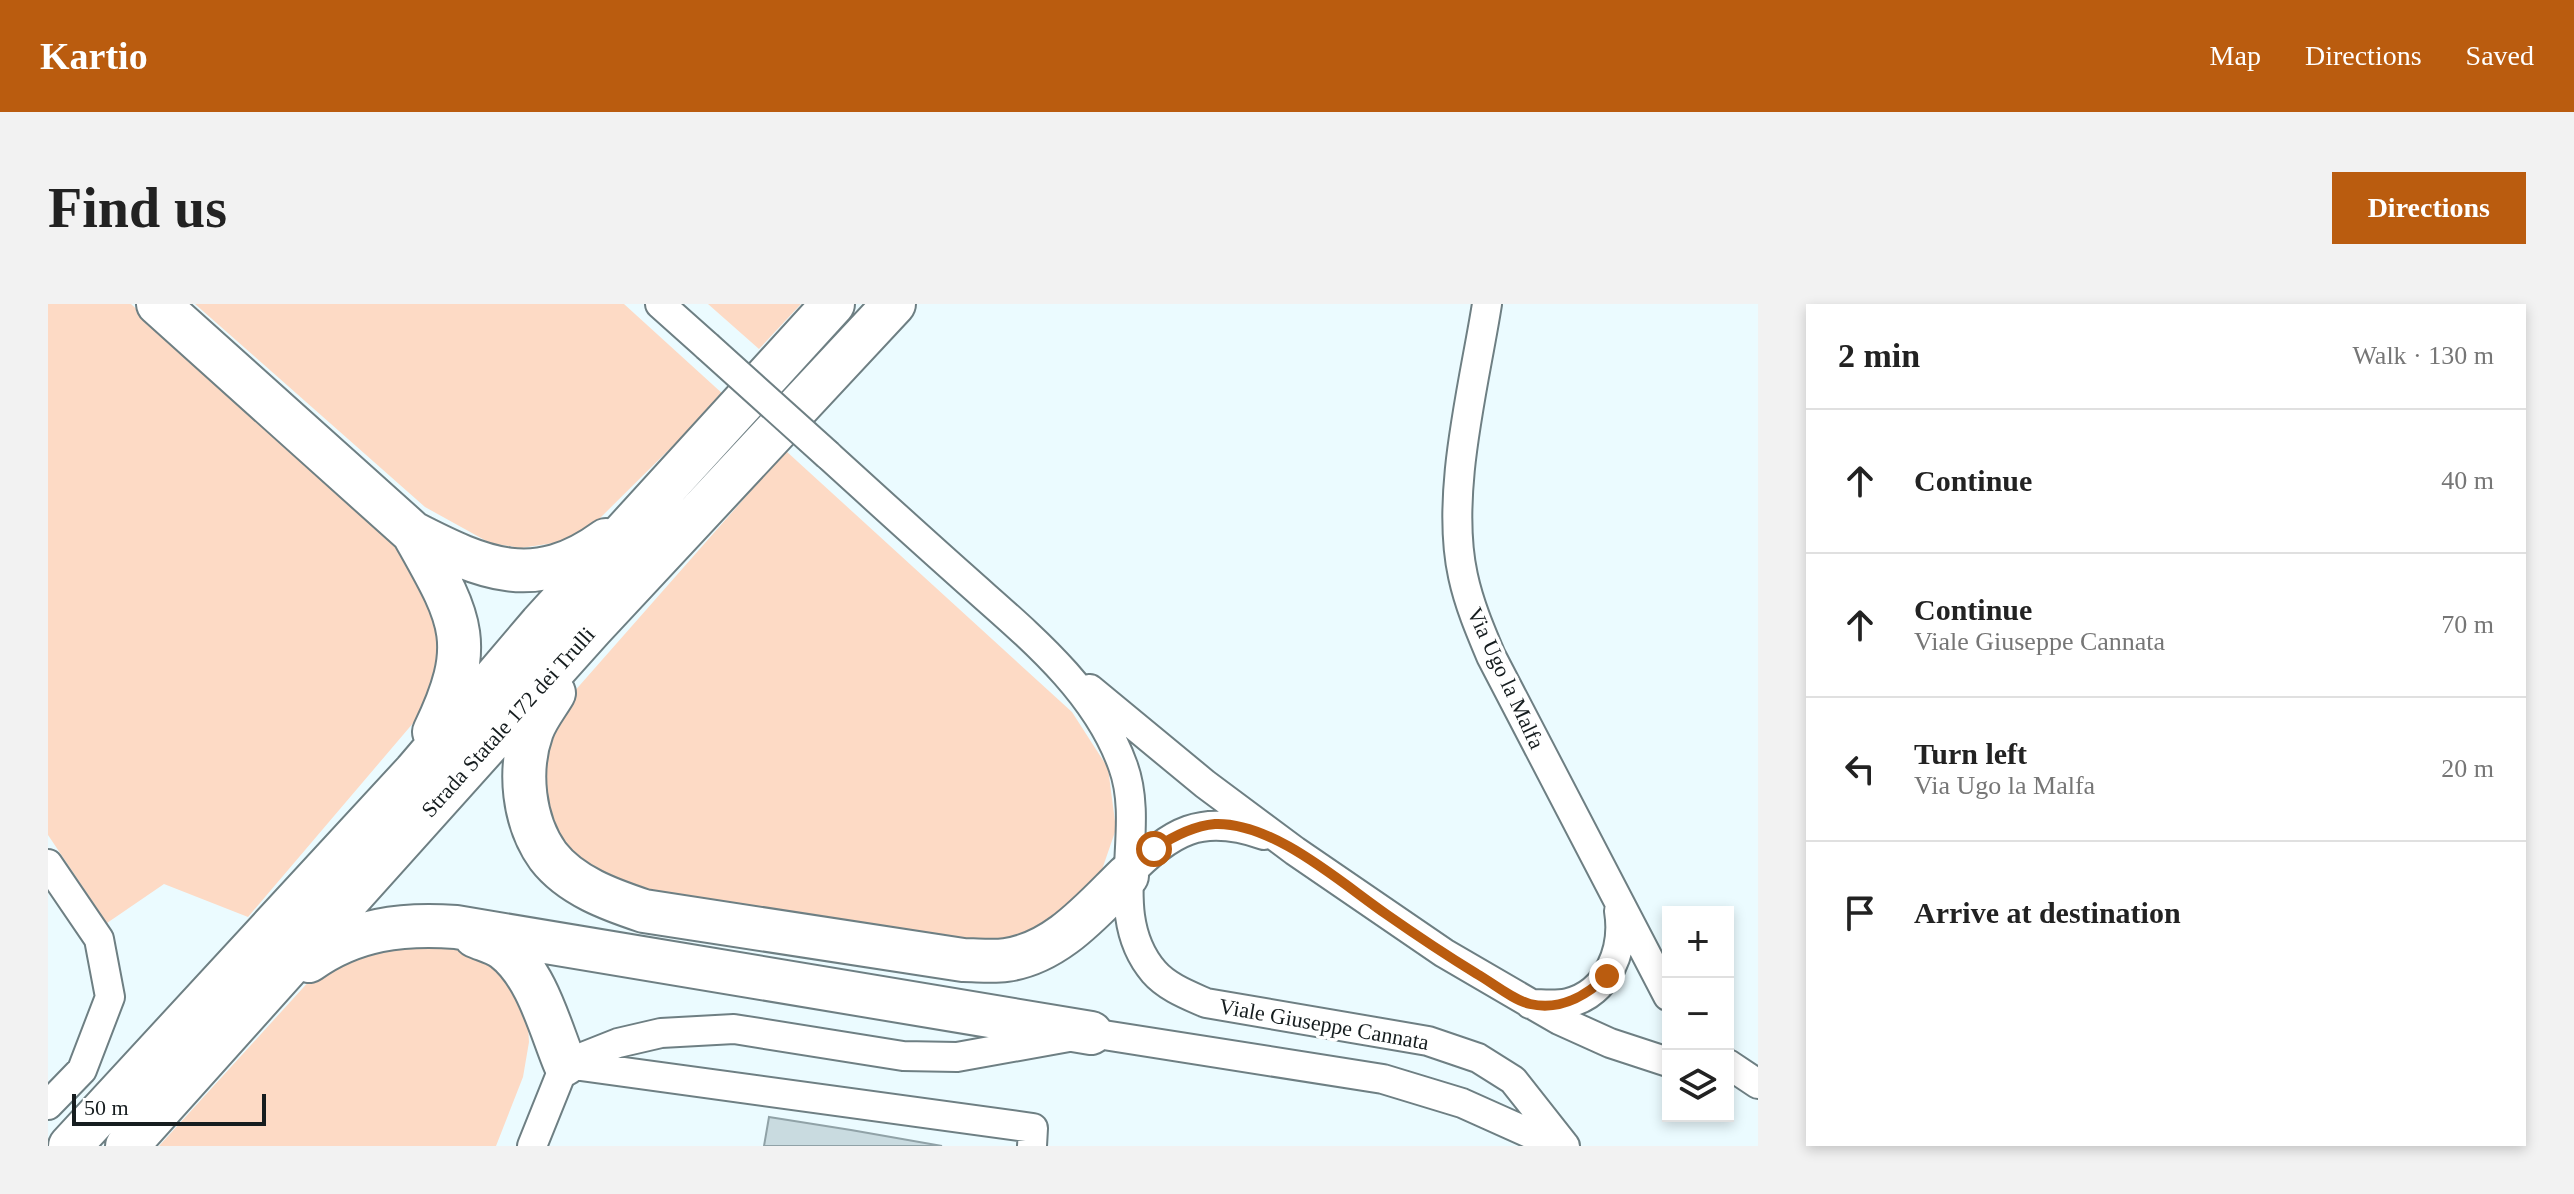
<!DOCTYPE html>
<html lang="en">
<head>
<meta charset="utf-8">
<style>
  :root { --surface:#fff; --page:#f2f2f2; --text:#222; --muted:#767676; --line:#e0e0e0; --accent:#ba5c0f }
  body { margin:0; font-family:Georgia,serif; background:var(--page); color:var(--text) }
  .controls { position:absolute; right:24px; bottom:24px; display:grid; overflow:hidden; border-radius:0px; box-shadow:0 4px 12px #0003 }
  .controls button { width:72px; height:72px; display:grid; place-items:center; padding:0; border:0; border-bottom:2px solid var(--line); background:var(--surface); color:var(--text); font:40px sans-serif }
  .scale { position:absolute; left:24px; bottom:20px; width:194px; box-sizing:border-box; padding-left:8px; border:4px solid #161d1f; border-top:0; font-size:22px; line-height:28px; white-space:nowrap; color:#161d1f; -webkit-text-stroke:6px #fff; paint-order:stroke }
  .stop { position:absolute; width:24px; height:24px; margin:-18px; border:6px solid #ba5c0f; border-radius:50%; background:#fff }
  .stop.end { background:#ba5c0f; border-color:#fff; box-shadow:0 2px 8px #0008 }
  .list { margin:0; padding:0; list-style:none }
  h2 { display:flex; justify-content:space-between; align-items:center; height:104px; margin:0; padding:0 32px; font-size:34px }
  h2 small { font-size:26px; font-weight:400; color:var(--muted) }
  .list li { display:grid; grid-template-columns:52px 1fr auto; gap:24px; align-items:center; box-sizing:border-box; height:144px; padding:0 32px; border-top:2px solid var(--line) }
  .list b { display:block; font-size:30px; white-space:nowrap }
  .list p { margin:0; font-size:26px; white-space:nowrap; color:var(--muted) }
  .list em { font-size:26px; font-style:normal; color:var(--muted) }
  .icon { flex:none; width:44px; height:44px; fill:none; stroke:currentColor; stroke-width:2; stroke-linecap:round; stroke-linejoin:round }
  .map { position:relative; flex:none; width:1710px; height:842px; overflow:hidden; border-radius:0px }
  header { display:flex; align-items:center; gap:48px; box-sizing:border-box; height:112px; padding:0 40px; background:var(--accent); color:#fff }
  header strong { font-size:38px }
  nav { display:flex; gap:44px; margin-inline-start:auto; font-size:28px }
  .intro { display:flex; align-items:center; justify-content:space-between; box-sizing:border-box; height:192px; padding:0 48px }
  h1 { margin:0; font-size:56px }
  .button { padding:20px 36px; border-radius:0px; background:var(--accent); color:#fff; font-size:28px; font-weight:700 }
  main { display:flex; gap:48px; padding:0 48px }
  aside { flex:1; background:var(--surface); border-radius:0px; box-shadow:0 4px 12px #0003 }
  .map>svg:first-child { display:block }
</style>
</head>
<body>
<header>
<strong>Kartio</strong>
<nav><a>Map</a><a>Directions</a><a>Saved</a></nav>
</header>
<div class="intro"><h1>Find us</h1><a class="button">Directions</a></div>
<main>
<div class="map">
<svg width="1710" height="842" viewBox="0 0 1710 842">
  <rect width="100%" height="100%" fill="#ebfbff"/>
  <path fill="#fddac5" d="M0,0H83L354,249L392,308L391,376L372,411L200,613L116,580L59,619L0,531Z
    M147,0H576L676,91L545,221L512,238L473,244L442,239L377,203Z
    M660,0H753L711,45Z
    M738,147L1024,408L1060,464L1068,525L1047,586L1001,628L938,641L592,594L522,558L493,508L490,452L517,398Z
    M387,637L439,651L479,705L481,738L475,773L448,842H111L274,663L299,647Z"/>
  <path fill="#c9dbe0" stroke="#90a2a7" stroke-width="2" d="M721,813L803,826L894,842H716Z"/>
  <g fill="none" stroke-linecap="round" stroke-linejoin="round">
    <defs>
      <path id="minor" d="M612,0L659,42
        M1439,0C1426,82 1397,191 1415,272C1421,300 1432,326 1443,352L1620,692
        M780,151C825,192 870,233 915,273C975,327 1047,383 1075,462C1099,527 1056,610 1106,668C1119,683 1140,691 1158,699L1380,737L1430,754L1465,776L1517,842
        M1042,385L1157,480L1247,547L1396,649L1511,716L1562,739L1620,758
        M0,560L51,635L62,693L34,766L0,801
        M1079,572C1124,527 1152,509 1216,531
        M1482,700C1494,700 1508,702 1520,699C1561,689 1577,644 1571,607
        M517,760L570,739L613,729L686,725L855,752L909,753L1043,729L1335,775L1414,799L1510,842
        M518,760L985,824L984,842
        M1680,760L1710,780
        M484,842L517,760"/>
      <path id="highway" d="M110,0L365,229C435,265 487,288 558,236
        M365,229C412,313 430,337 386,428
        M506,389C499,401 489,413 484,427C470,466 475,517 500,552C523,582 563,596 596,607L915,656C929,656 944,658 958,656C1009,649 1045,605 1079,572
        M427,632C436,636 448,639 456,645C489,670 502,724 517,760
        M261,657C306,625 354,619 408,623L1043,729
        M22,842L367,468L493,320L785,0
        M79,842L544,324L846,0"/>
    </defs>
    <use href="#minor" stroke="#6e7f83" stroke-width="32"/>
    <use href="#highway" stroke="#6e7f83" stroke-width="46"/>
    <use href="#minor" stroke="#fff" stroke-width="28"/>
    <use href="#highway" stroke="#fff" stroke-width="42"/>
    <defs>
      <path id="minor-bridge" d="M659,42L780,151"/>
    </defs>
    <use href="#minor-bridge" stroke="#6e7f83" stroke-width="32" stroke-linecap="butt"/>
    <use href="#minor-bridge" stroke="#fff" stroke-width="28"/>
  </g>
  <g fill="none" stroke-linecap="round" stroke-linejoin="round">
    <path stroke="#ba5c0f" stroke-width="10" d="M1106,545C1124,533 1144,522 1167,520C1225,518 1292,578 1338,610C1368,631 1398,651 1429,670C1445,679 1465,696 1482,700C1513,707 1538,692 1559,672"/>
  </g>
  <g text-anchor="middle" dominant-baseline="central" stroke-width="7" stroke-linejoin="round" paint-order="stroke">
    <g font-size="22" fill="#161d1f" stroke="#fff">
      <text transform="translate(1458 374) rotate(65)">Via Ugo la Malfa</text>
      <text transform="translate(460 418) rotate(-48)">Strada Statale 172 dei Trulli</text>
      <text transform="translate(1276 720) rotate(10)">Viale Giuseppe Cannata</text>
    </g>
  </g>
</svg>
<div class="controls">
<button>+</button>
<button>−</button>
<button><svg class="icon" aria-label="layers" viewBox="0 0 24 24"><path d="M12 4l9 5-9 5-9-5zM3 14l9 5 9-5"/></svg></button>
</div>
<div class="scale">50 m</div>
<div class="stop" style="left:1106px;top:545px"></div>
<div class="stop end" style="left:1559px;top:672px"></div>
</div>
<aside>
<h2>2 min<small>Walk · 130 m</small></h2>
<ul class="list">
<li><svg class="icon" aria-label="ahead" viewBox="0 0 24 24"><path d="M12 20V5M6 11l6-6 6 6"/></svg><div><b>Continue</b></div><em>40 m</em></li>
<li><svg class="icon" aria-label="ahead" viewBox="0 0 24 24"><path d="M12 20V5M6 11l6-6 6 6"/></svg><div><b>Continue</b><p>Viale Giuseppe Cannata</p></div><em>70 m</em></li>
<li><svg class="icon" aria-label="left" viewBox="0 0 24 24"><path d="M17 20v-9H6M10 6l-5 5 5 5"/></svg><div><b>Turn left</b><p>Via Ugo la Malfa</p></div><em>20 m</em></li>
<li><svg class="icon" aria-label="arrive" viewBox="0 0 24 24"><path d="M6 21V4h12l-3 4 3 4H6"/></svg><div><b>Arrive at destination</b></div></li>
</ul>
</aside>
</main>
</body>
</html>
